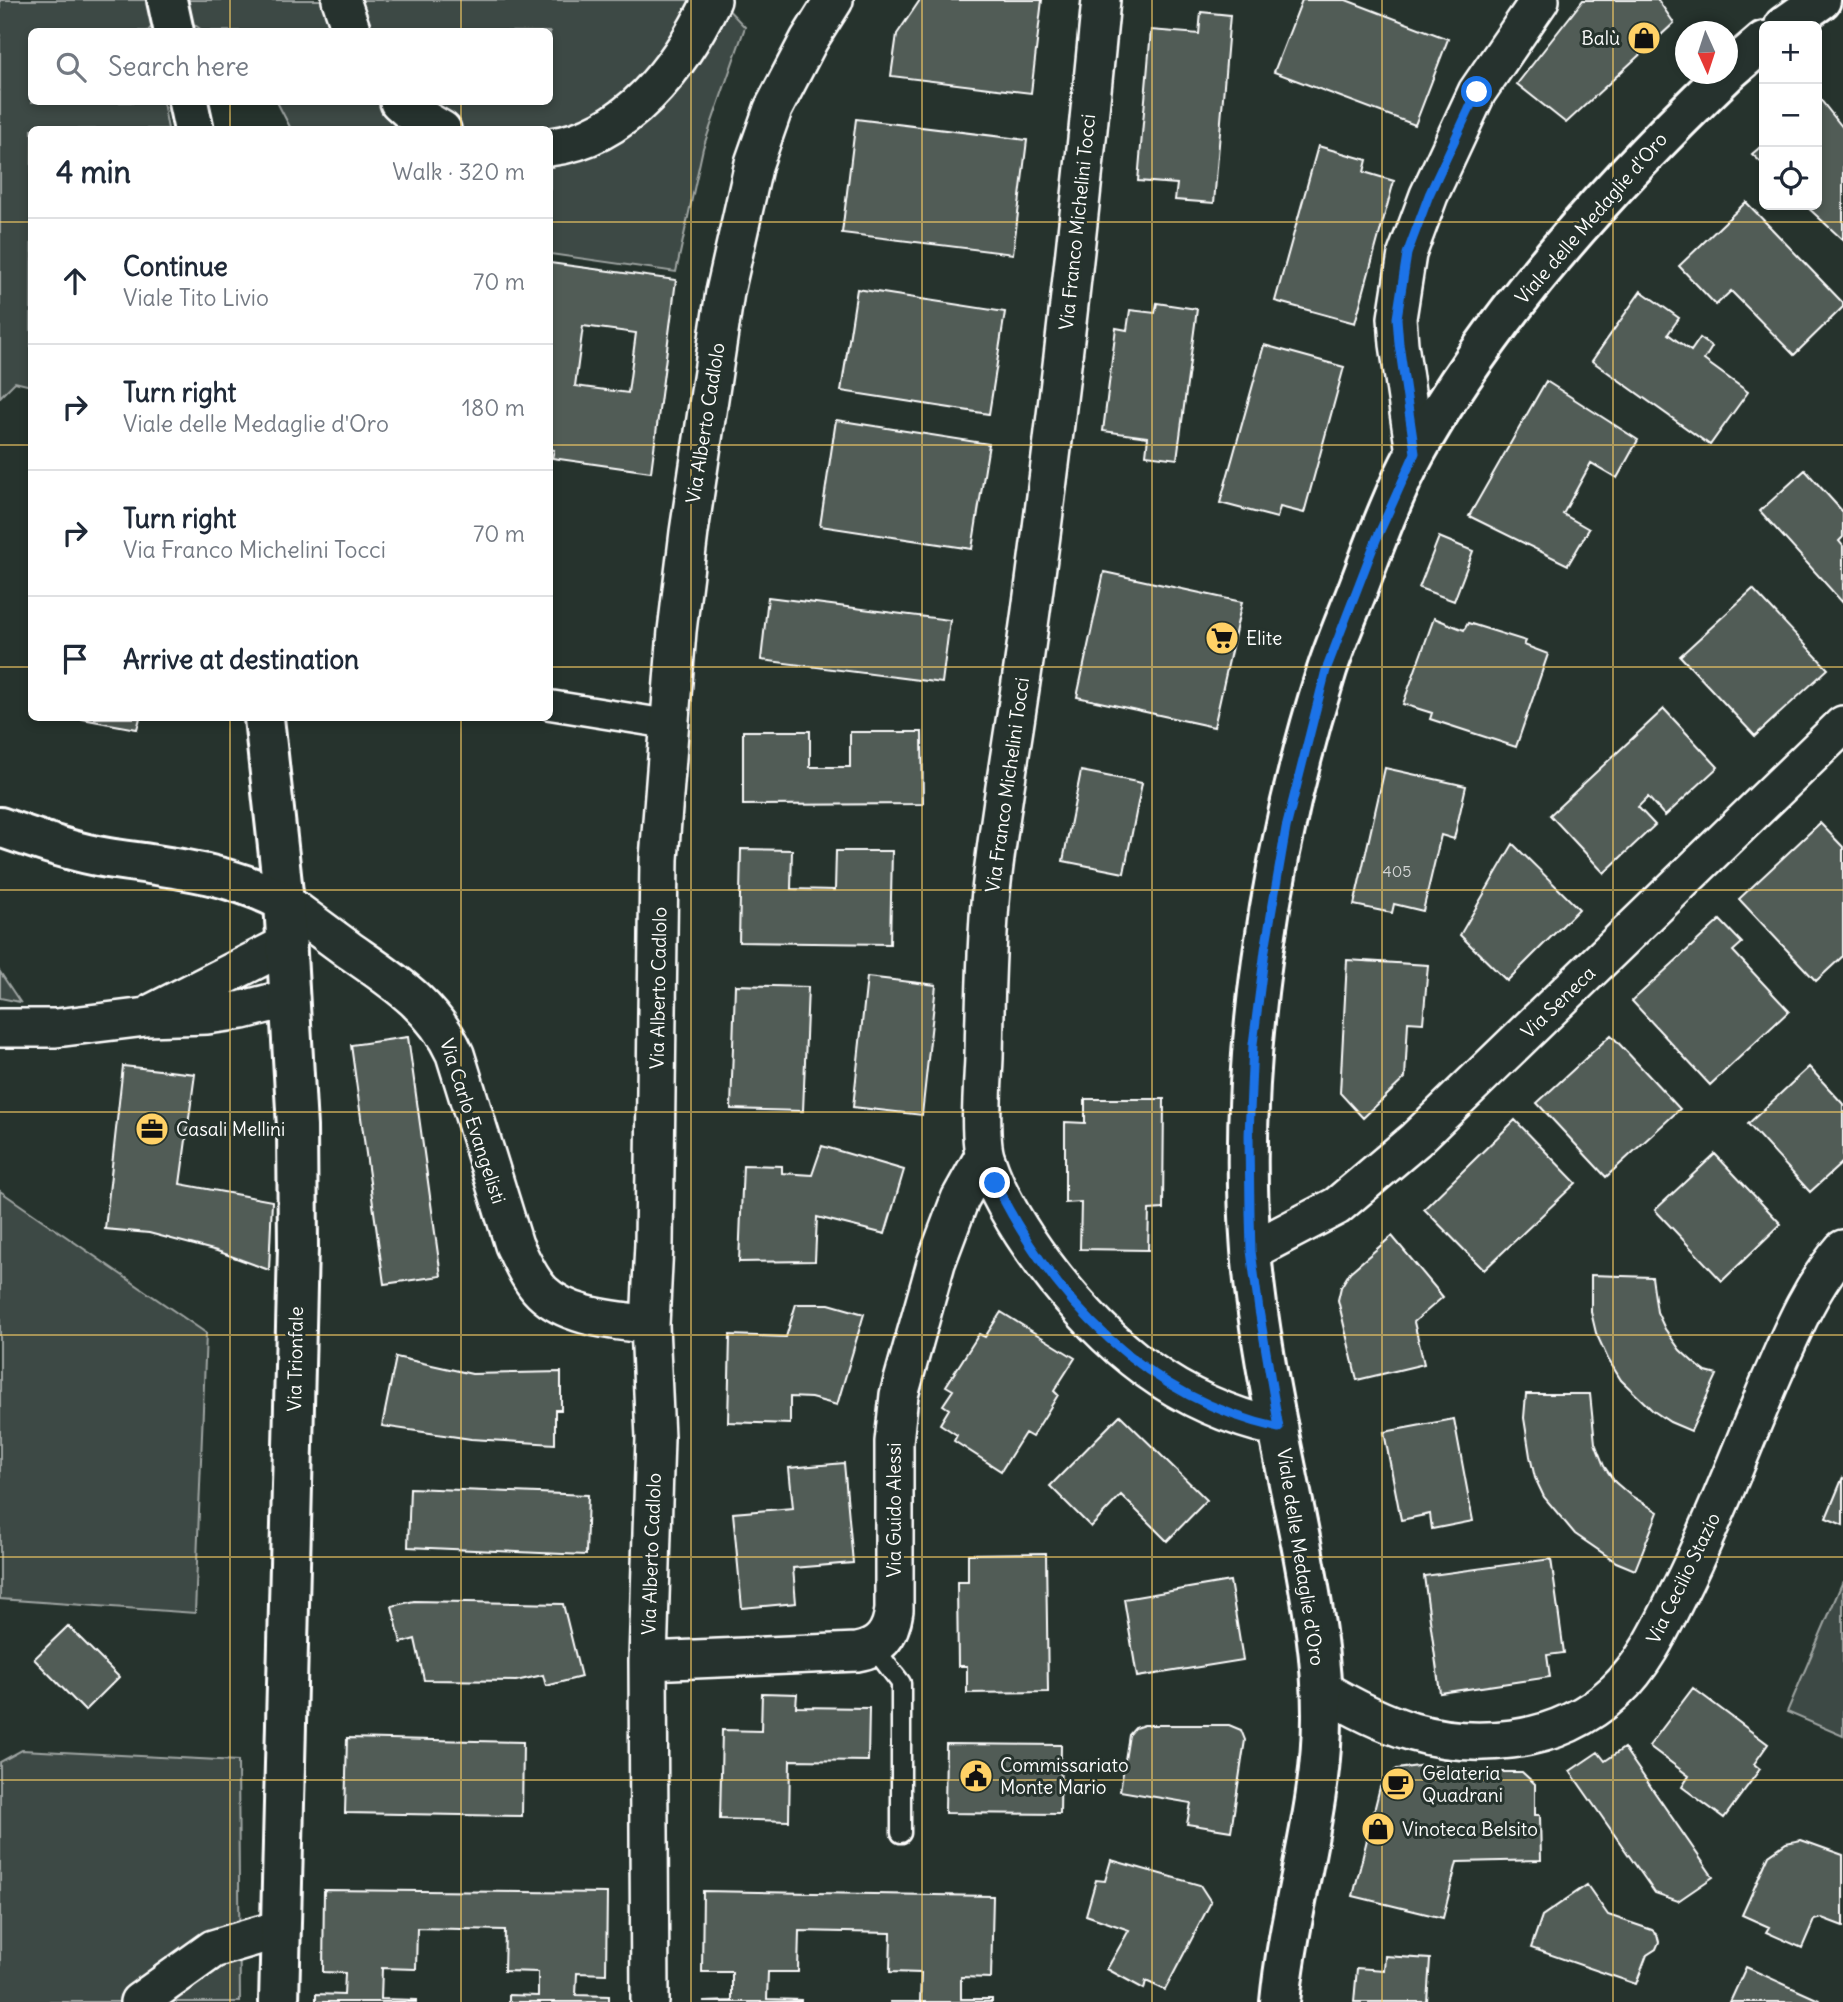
<!DOCTYPE html>
<html lang="en">
<head>
<meta charset="utf-8">
<style>
  :root { --surface:#fff; --page:#f2f2f3; --text:#1f2937; --muted:#747a83; --line:#e0e1e3 }
  body { margin:0; font-family:Delius,sans-serif; background:var(--page); color:var(--text) }
  .controls { position:absolute; right:21px; top:21px; display:grid; overflow:hidden; border-radius:10px; box-shadow:0 4px 10px #0003 }
  .controls button { width:63px; height:63px; display:grid; place-items:center; padding:0; border:0; border-bottom:2px solid var(--line); background:var(--surface); color:var(--text); font:35px sans-serif }
  .compass { position:absolute; left:1675px; top:21px; width:63px; height:63px; border-radius:50%; background:var(--surface); box-shadow:0 4px 10px #0003; rotate:177deg }
  .stop { position:absolute; width:21px; height:21px; margin:-16px; border:5px solid #1a73e8; border-radius:50%; background:#fff }
  .stop.end { background:#1a73e8; border-color:#fff; box-shadow:0 2px 7px #0008 }
  .list { margin:0; padding:0; list-style:none }
  h2 { display:flex; justify-content:space-between; align-items:center; height:91px; margin:0; padding:0 28px; font-size:30px }
  h2 small { font-size:23px; font-weight:400; color:var(--muted) }
  .list li { display:grid; grid-template-columns:46px 1fr auto; gap:21px; align-items:center; box-sizing:border-box; height:126px; padding:0 28px; border-top:2px solid var(--line) }
  .list b { display:block; font-size:26px; white-space:nowrap }
  .list p { margin:0; font-size:23px; white-space:nowrap; color:var(--muted) }
  .list em { font-size:23px; font-style:normal; color:var(--muted) }
  .icon { flex:none; width:38px; height:38px; fill:none; stroke:currentColor; stroke-width:2; stroke-linecap:round; stroke-linejoin:round }
  .map { position:relative; flex:none; width:1843px; height:2002px; overflow:hidden }
  .search { position:absolute; background:var(--surface); box-shadow:0 4px 10px #0003; left:28px; top:28px; width:525px; height:77px; display:flex; align-items:center; gap:18px; box-sizing:border-box; padding:0 24px; border-radius:10px; color:var(--muted); font-size:26px }
  .panel { position:absolute; background:var(--surface); box-shadow:0 4px 10px #0003; left:28px; top:126px; width:525px; height:595px; border-radius:10px }
  .map>svg:first-child { display:block }
</style>
</head>
<body>
<div class="map">
<svg width="1843" height="2002" viewBox="0 0 1843 2002">
  <rect width="100%" height="100%" fill="#26332d"/>
  <filter id="ink" filterUnits="userSpaceOnUse"><feTurbulence type="fractalNoise" baseFrequency=".0143" numOctaves="2"/><feDisplacementMap in="SourceGraphic" scale="14" xChannelSelector="R" yChannelSelector="G"/><feConvolveMatrix kernelMatrix="1 2 1 2 8 2 1 2 1" color-interpolation-filters="sRGB"/></filter>
  <g filter="url(#ink)">
    <path fill="#3e4944" stroke="#9ea4a2" stroke-width="2" d="M0,0H719L745,27L703,148L676,272L550,254V130L291,129L277,102H550V32L203,31L169,6L148,31L32,32V102H163L168,129L32,130L31,386L15,382L0,397Z
      M0,972L20,1002L0,998Z
      M0,1191L206,1333L195,1613L0,1599Z
      M1843,1581V1736L1787,1712Z
      M22,1750L238,1761L240,2002H0V1762Z"/>
    <path fill="#515c57" stroke="#fff" stroke-width="2" fill-rule="evenodd" d="M920,0H1042L1031,93L891,76L897,34Z
      M1302,0H1346L1448,39L1415,125L1274,72Z
      M1583,0H1658L1674,23L1566,123L1517,84Z
      M1201,12L1230,15L1214,203L1175,200L1177,184L1138,181L1151,30L1199,34Z
      M1820,99L1843,128V240L1805,205H1817V102Z
      M856,119L1027,140L1013,254L842,233Z
      M1764,144V165L1752,154Z
      M1318,146L1367,160L1364,172L1394,181L1355,323L1275,301Z
      M1746,202L1843,303V307L1794,355L1731,291L1716,305L1679,266Z
      M550,263L676,280L651,472L552,458L554,450L550,449ZM583,326L636,333L628,393L575,386Z
      M857,289L1005,312L989,414L841,391Z
      M1641,291L1679,318L1668,334L1691,351L1700,338L1712,347L1704,360L1748,392L1710,445L1592,361Z
      M1157,303L1197,309L1177,459L1146,455L1148,437L1103,431L1116,328L1127,330L1130,310L1155,313Z
      M1264,345L1344,367L1304,513L1280,507L1277,518L1220,503Z
      M1546,381L1638,440L1617,478L1591,463L1563,514L1589,529L1568,565L1469,516Z
      M836,420L989,444L972,549L820,526Z
      M1805,470L1843,512V537L1839,541L1843,546V603L1760,511Z
      M1439,537L1473,551L1454,601L1419,588Z
      M1104,572L1242,602L1214,727L1077,697Z
      M1753,589L1828,669L1755,736L1680,656Z
      M768,597L950,620L942,683L761,660Z
      M1434,618L1464,630L1468,623L1526,641L1524,645L1548,654L1516,747L1430,719L1432,713L1403,704Z
      M1664,709L1718,767L1665,816L1648,797L1638,807L1655,825L1604,873L1550,815Z
      M77,718H140L137,729Z
      M743,731H810V767H850V732H922L923,804L743,805Z
      M1385,768L1466,786L1454,839L1441,835L1423,911L1394,904L1392,913L1354,905Z
      M1081,771L1142,783L1124,873L1063,861Z
      M1820,823L1843,847V956L1816,981L1739,899Z
      M1513,844L1579,909L1507,981L1460,935Z
      M741,849L792,850L791,889L835,890L836,851H892L890,944L739,942Z
      M1720,920L1742,943L1733,951L1789,1011L1710,1085L1632,1001Z
      M1347,960L1428,965L1423,1023L1408,1022L1405,1078L1363,1118L1340,1093Z
      M867,977L936,985L922,1115L853,1107Z
      M735,985L808,987L803,1111L731,1109Z
      M1611,1035L1680,1109L1606,1177L1537,1103Z
      M408,1037L441,1276L384,1284L351,1045Z
      M123,1066L195,1074L180,1184L272,1201L269,1270L217,1251L149,1233L105,1229Z
      M1809,1067L1843,1104V1162L1810,1192L1748,1124Z
      M1085,1099H1164L1163,1209L1149,1210L1148,1250L1080,1249L1081,1202L1065,1203V1122L1085,1123Z
      M1515,1120L1576,1183L1484,1270L1424,1209Z
      M822,1146L904,1170L885,1234L817,1217L815,1261L739,1262L743,1165L782,1166V1173L812,1175Z
      M1715,1154L1781,1224L1722,1281L1655,1210Z
      M1392,1236L1443,1297L1414,1322L1424,1364L1357,1380L1338,1300L1341,1287L1350,1272Z
      M1591,1275L1652,1277L1657,1312L1665,1329L1680,1350L1693,1362L1706,1372L1717,1375L1691,1431L1670,1422L1652,1410L1621,1380L1608,1359L1596,1333L1591,1312Z
      M796,1304H829L864,1314L837,1405L811,1398L790,1397V1424L728,1422L730,1335L786,1337Z
      M1001,1312L1075,1358L1054,1391L1058,1395L1032,1437L1025,1433L1001,1471L954,1441L957,1435L940,1424L949,1409L943,1405L953,1390L946,1386L979,1334L985,1337Z
      M396,1357L472,1374L561,1372V1410H555V1444L471,1439L382,1426Z
      M1526,1394H1590L1595,1443L1604,1466L1615,1482L1630,1495L1658,1512L1635,1570L1616,1562L1575,1534L1544,1497L1535,1478L1530,1456L1524,1418Z
      M1120,1415L1207,1500L1167,1541L1121,1495L1091,1527L1050,1486Z
      M1454,1419L1473,1521L1432,1529L1430,1514L1401,1520L1384,1432Z
      M844,1463L853,1563L793,1568L796,1603L742,1608L733,1513L793,1508L789,1468Z
      M1843,1477V1525L1826,1518Z
      M410,1488L588,1495L586,1555L408,1547Z
      M1046,1553L1048,1692L967,1693V1666H958L957,1582H968V1554Z
      M1551,1559L1564,1653L1547,1655L1550,1677L1440,1693L1424,1576Z
      M1230,1581L1243,1660L1137,1677L1124,1599Z
      M414,1601L563,1604L581,1677L546,1686L543,1675L516,1681L424,1680L415,1639L401,1643L392,1606Z
      M68,1626L119,1677L85,1711L34,1659Z
      M1693,1688L1768,1744L1754,1764L1760,1769L1724,1818L1682,1787L1689,1776L1649,1746Z
      M762,1693L797,1694L796,1707L869,1708L868,1761L790,1760L789,1821L720,1819L722,1730L761,1731Z
      M1144,1725H1229L1241,1730L1245,1740L1231,1831L1187,1824L1191,1803L1120,1791L1129,1735L1135,1728Z
      M347,1738L523,1742L522,1816L345,1813Z
      M946,1744L1061,1745L1060,1814L945,1813Z
      M1624,1748L1713,1877L1678,1901L1655,1893L1570,1771L1598,1752L1605,1761Z
      M1425,1765L1483,1772H1522L1535,1784V1815H1540L1541,1860L1457,1862L1443,1918L1353,1896L1380,1787L1385,1779L1397,1769Z
      M1801,1840L1843,1855V1926L1822,1918L1814,1920L1802,1948L1766,1932L1769,1927L1742,1915L1769,1855L1786,1843Z
      M1111,1860L1200,1885L1211,1902L1165,1990L1146,1981L1144,1989L1107,1969L1129,1930L1086,1915L1096,1880L1105,1881Z
      M1587,1885L1608,1915L1652,1930L1657,1934L1659,1942L1656,1949L1647,1955L1636,1984L1531,1948L1542,1916Z
      M324,1890L607,1893L606,1974L577,1973L576,1995L609,1996V2002H509V1995L538,1996V1972L504,1971L505,1930L417,1928L416,1969L382,1968L381,1999L416,2000V2002H316V1994L344,1995L345,1973L323,1972Z
      M703,1891L993,1896L991,1978L961,1977V1999H992V2002H890H920L921,1973L890,1972L891,1933L799,1931L798,1972H768L767,1999L801,2000V2002H703L732,2001V1972H702Z
      M1385,1956L1430,1959L1427,2002H1354L1357,1968L1384,1970Z
      M1746,1967L1819,2000L1818,2002H1730Z"/>
    <g fill="none" stroke-linecap="round" stroke-linejoin="round">
      <defs>
        <path id="service" d="M874,1648L901,1683V1833"/>
        <path id="pedestrian" d="M550,705L668,724"/>
        <path id="minor" d="M341,0L352,32
          M1101,0C1080,216 1056,432 1026,647C1015,728 1000,809 991,891C986,946 985,1002 984,1058C983,1084 978,1138 986,1160C998,1197 1021,1233 1044,1264C1106,1347 1176,1405 1279,1428
          M399,102L408,110L442,130
          M550,147C627,138 680,66 712,0
          M1415,453L1399,344L1397,318L1407,254L1429,195L1477,92L1540,0
          M284,902C306,918 327,934 349,950C392,980 433,1005 455,1054L514,1245C522,1261 529,1279 542,1292C569,1318 615,1320 650,1325
          M154,1012L287,944
          M0,1028H56L146,1017L207,1015L243,1010L290,998
          M1251,1251L1337,1206L1415,1140L1843,725
          M648,1661L857,1652C881,1648 891,1633 894,1610V1442L899,1395L936,1263L960,1199L984,1156
          M1321,1689C1383,1726 1438,1749 1512,1739C1551,1734 1587,1718 1616,1691C1646,1663 1663,1624 1681,1588C1714,1522 1740,1452 1769,1384C1790,1336 1809,1288 1843,1249
          M139,2002L213,1949L280,1929
          M650,2002L648,1661L655,1438L650,1325L654,1244L659,859L677,631L689,532L725,292L754,163L773,109L809,40L834,0"/>
        <path id="tertiary" d="M167,0L174,32
          M188,102L194,130
          M264,718L284,902"/>
        <path id="secondary" d="M1784,26L1821,0
          M1728,72L1764,41
          M0,827C35,839 71,852 108,858C168,867 229,872 284,902L297,1127L298,1247L279,2002
          M1280,2002C1289,1906 1323,1808 1322,1713C1322,1657 1312,1603 1302,1548C1283,1450 1259,1350 1251,1250C1237,1065 1270,850 1326,673C1335,644 1348,615 1359,586C1376,541 1393,494 1416,452C1493,313 1612,183 1726,74"/>
      </defs>
      <use href="#service" stroke="#fff" stroke-width="23"/>
      <use href="#pedestrian" stroke="#fff" stroke-width="33"/>
      <use href="#minor" stroke="#fff" stroke-width="42"/>
      <use href="#tertiary" stroke="#fff" stroke-width="44"/>
      <use href="#secondary" stroke="#fff" stroke-width="44"/>
      <use href="#service" stroke="#26332d" stroke-width="18"/>
      <use href="#pedestrian" stroke="#26332d" stroke-width="28"/>
      <use href="#minor" stroke="#26332d" stroke-width="37"/>
      <use href="#tertiary" stroke="#26332d" stroke-width="38"/>
      <use href="#secondary" stroke="#26332d" stroke-width="38"/>
    </g>
  </g>
  <g fill="none" stroke-linecap="round" stroke-linejoin="round" filter="url(#ink)">
    <path stroke="#1a73e8" stroke-width="9" d="M995,1183C1054,1302 1146,1398 1279,1428L1259,1310L1251,1251L1250,1214L1249,1135L1253,1044L1265,950L1286,828L1326,670L1376,540L1415,453L1399,344L1397,318L1407,254L1429,195L1477,92"/>
  </g>
  <path fill="none" stroke="#ffd166" stroke-width="2" stroke-opacity="0.55" d="M230,0V32M461,0V32M691,0V2002M922,0V2002M1152,0V2002M1382,0V2002M1613,0V2002M230,102V130M461,102V130M0,222H32M550,222H1843M0,445H32M550,445H1843M0,667H32M550,667H1843M230,718V2002M461,718V2002M0,890H1843M0,1112H1843M0,1335H1843M0,1557H1843M0,1780H1843"/>
  <defs>
    <symbol id="shop-disc" viewBox="-11 -11 22 22"><circle r="9.5" fill="#ffd166" stroke="#26332d"/><path d="M-5-2.5h2.3a2.7 3.5 0 0 1 5.4 0H5L5.5 6h-11ZM-1.5-2.5h3a1.5 2.3 0 0 0-3 0Z" fill="#111"/></symbol>
    <symbol id="supermarket-disc" viewBox="-11 -11 22 22"><circle r="9.5" fill="#ffd166" stroke="#26332d"/><path d="M-6-5.5h2.5l.6 2H6L4.5 2H-2.5L-4.4-4H-6ZM-1.5 3.2a1.3 1.3 0 1 0 .1 0ZM3 3.2a1.3 1.3 0 1 0 .1 0Z" fill="#111"/></symbol>
    <symbol id="office-disc" viewBox="-11 -11 22 22"><circle r="9.5" fill="#ffd166" stroke="#26332d"/><path d="M-6-3h4V-5.5h4V-3h4V5H-6ZM-1-4.5V-3h2v-1.5ZM-6 0V1H6V0Z" fill="#111"/></symbol>
    <symbol id="civic-disc" viewBox="-11 -11 22 22"><circle r="9.5" fill="#ffd166" stroke="#26332d"/><path d="M-.6-6.5H3V-4.5H.6V-3L4-1V1h2V6H-6V1h2V-1L-.6-3ZM-1.2 2.5V6h2.4V2.5Z" fill="#111"/></symbol>
    <symbol id="cafe-disc" viewBox="-11 -11 22 22"><circle r="9.5" fill="#ffd166" stroke="#26332d"/><path d="M-5.5-4.5H6V0H3Q3 3.5 0 3.5H-2.5Q-5.5 3.5-5.5 0ZM3-3.2v2h1.7v-2ZM-6 4.5H4V6H-6Z" fill="#111"/></symbol>
  </defs>
  <g fill-rule="evenodd">
    <use href="#shop-disc" x="1625" y="19" width="38" height="38"/>
    <use href="#supermarket-disc" x="1203" y="619" width="38" height="38"/>
    <use href="#office-disc" x="133" y="1110" width="38" height="38"/>
    <use href="#civic-disc" x="957" y="1757" width="38" height="38"/>
    <use href="#cafe-disc" x="1379" y="1765" width="38" height="38"/>
    <use href="#shop-disc" x="1359" y="1810" width="38" height="38"/>
  </g>
  <g text-anchor="middle" dominant-baseline="central" stroke-width="6" stroke-linejoin="round" paint-order="stroke">
    <g font-size="16" fill="#d4d6d5">
      <text x="1397" y="871">405</text>
    </g>
    <g font-size="19" fill="#fff" stroke="#26332d" text-anchor="start">
      <text x="1620" y="38" text-anchor="end">Balù</text>
      <text x="1246" y="638">Elite</text>
      <text x="176" y="1129">Casali Mellini</text>
      <text x="1000" y="1765">Commissariato<tspan x="1000" dy="22">Monte Mario</tspan></text>
      <text x="1422" y="1773">Gelateria<tspan x="1422" dy="22">Quadrani</tspan></text>
      <text x="1402" y="1829">Vinoteca Belsito</text>
    </g>
    <g font-size="19" fill="#fff" stroke="#26332d">
      <text transform="translate(1591 218) rotate(-49)">Viale delle Medaglie d'Oro</text>
      <text transform="translate(1077 222) rotate(-84)">Via Franco Michelini Tocci</text>
      <text transform="translate(705 423) rotate(-81)">Via Alberto Cadlolo</text>
      <text transform="translate(1007 785) rotate(-82)">Via Franco Michelini Tocci</text>
      <text transform="translate(658 988) rotate(-89)">Via Alberto Cadlolo</text>
      <text transform="translate(1558 1002) rotate(-44)">Via Seneca</text>
      <text transform="translate(473 1121) rotate(72)">Via Carlo Evangelisti</text>
      <text transform="translate(295 1359) rotate(-89)">Via Trionfale</text>
      <text transform="translate(894 1510) rotate(-90)">Via Guido Alessi</text>
      <text transform="translate(651 1554) rotate(-88)">Via Alberto Cadlolo</text>
      <text transform="translate(1301 1557) rotate(81)">Viale delle Medaglie d'Oro</text>
      <text transform="translate(1683 1578) rotate(-64)">Via Cecilio Stazio</text>
    </g>
  </g>
</svg>
<div class="controls">
<button>+</button>
<button>−</button>
<button><svg class="icon" aria-label="locate" viewBox="0 0 24 24"><circle cx="12" cy="12" r="6"/><path d="M12 2v4M12 18v4M2 12h4M18 12h4"/></svg></button>
</div>
<svg class="compass" viewBox="-18 -18 36 36"><path d="M0-13l5 13h-10z" fill="#e53935"/><path d="M0 13l5-13h-10z" fill="#747a83"/></svg>
<div class="stop" style="left:1477px;top:92px"></div>
<div class="stop end" style="left:995px;top:1183px"></div>
<div class="search"><svg class="icon" aria-label="search" viewBox="0 0 24 24"><circle cx="10" cy="10" r="6"/><path d="M15 15l6 6"/></svg>Search here</div>
<section class="panel">
<h2>4 min<small>Walk · 320 m</small></h2>
<ul class="list">
<li><svg class="icon" aria-label="ahead" viewBox="0 0 24 24"><path d="M12 20V5M6 11l6-6 6 6"/></svg><div><b>Continue</b><p>Viale Tito Livio</p></div><em>70 m</em></li>
<li><svg class="icon" aria-label="right" viewBox="0 0 24 24"><path d="M7 20v-9h11M14 6l5 5-5 5"/></svg><div><b>Turn right</b><p>Viale delle Medaglie d'Oro</p></div><em>180 m</em></li>
<li><svg class="icon" aria-label="right" viewBox="0 0 24 24"><path d="M7 20v-9h11M14 6l5 5-5 5"/></svg><div><b>Turn right</b><p>Via Franco Michelini Tocci</p></div><em>70 m</em></li>
<li><svg class="icon" aria-label="arrive" viewBox="0 0 24 24"><path d="M6 21V4h12l-3 4 3 4H6"/></svg><div><b>Arrive at destination</b></div></li>
</ul>
</section>
</div>
</body>
</html>
